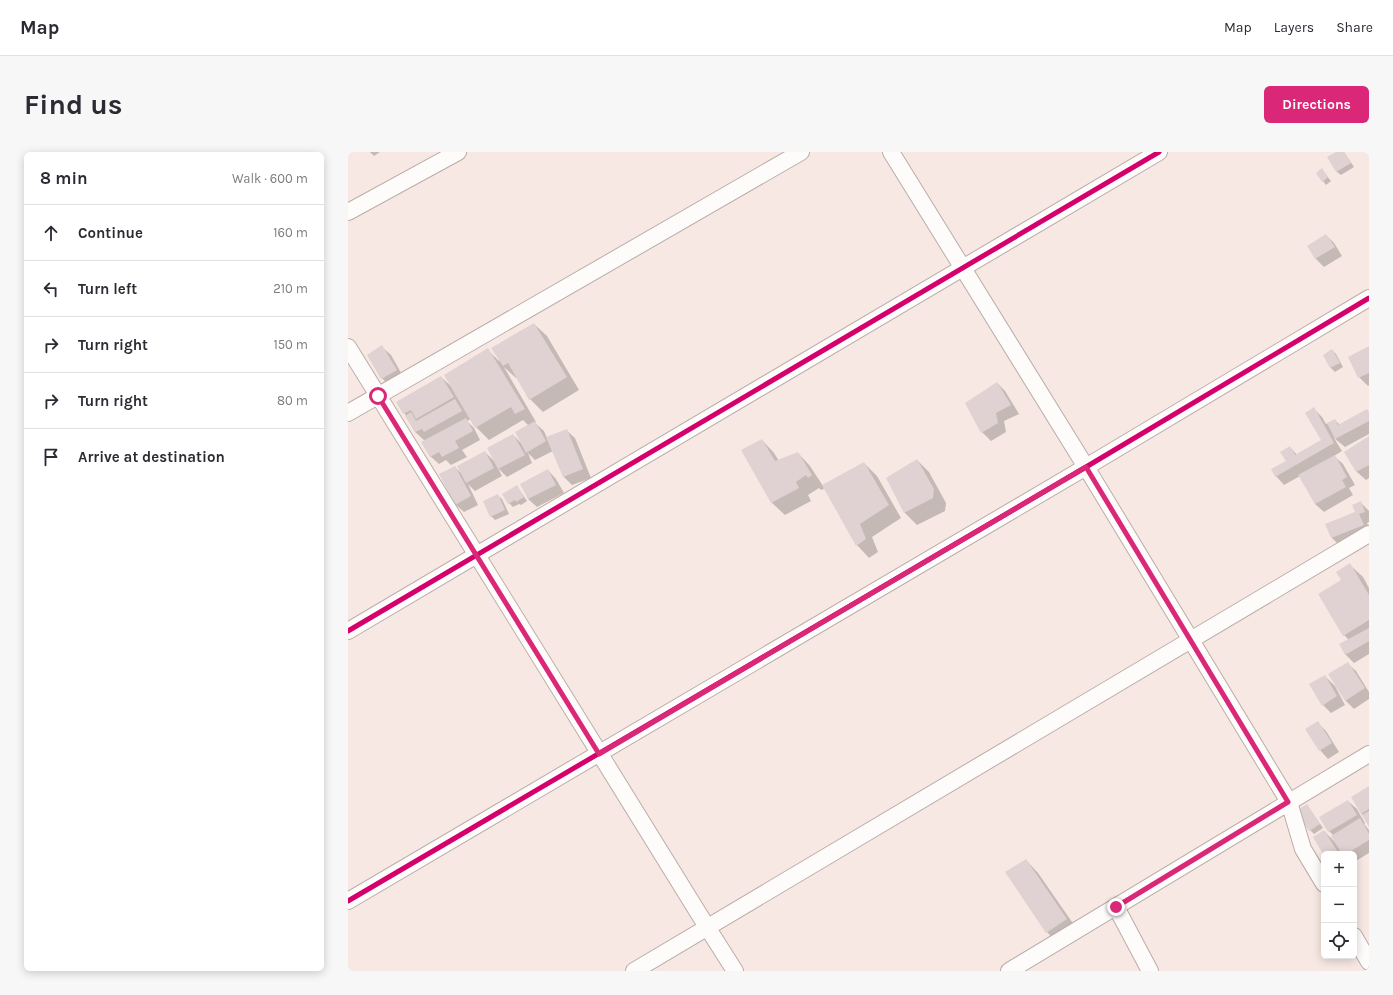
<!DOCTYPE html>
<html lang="en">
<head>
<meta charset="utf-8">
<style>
  :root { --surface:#fff; --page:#f7f7f7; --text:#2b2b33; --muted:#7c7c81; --line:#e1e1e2; --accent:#db2777 }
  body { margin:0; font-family:Karla,sans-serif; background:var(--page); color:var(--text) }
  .controls { position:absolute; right:12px; bottom:12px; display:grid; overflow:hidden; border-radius:6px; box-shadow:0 2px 10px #0003 }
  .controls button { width:36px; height:36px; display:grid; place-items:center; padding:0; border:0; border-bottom:1px solid var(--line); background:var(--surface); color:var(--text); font:20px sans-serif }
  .stop { position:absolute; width:12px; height:12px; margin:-9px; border:3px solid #db2777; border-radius:50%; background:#fff }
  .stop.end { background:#db2777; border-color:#fff; box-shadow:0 1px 4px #0008 }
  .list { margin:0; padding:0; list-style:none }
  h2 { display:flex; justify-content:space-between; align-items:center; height:52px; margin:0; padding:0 16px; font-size:17px }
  h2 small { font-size:13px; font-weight:400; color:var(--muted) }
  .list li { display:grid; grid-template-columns:26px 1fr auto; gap:12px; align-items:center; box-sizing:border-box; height:56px; padding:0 16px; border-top:1px solid var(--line) }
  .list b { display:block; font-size:15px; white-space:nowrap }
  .list em { font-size:13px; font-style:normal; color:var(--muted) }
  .icon { flex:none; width:22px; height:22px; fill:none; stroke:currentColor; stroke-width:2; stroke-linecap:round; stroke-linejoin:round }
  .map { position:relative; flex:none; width:1021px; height:819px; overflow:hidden; border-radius:6px }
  header { display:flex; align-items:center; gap:24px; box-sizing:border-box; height:56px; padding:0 20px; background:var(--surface); border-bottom:1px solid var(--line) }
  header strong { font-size:19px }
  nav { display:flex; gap:22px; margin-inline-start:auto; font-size:14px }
  .intro { display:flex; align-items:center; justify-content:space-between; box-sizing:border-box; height:96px; padding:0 24px }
  h1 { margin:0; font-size:28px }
  .button { padding:10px 18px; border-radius:6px; background:var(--accent); color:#fff; font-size:14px; font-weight:700 }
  main { display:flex; gap:24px; padding:0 24px }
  aside { flex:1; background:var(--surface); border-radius:6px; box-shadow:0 2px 10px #0003 }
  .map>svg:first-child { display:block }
</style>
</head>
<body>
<header>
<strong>Map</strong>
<nav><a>Map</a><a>Layers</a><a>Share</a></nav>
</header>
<div class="intro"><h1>Find us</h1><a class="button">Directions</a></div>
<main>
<aside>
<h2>8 min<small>Walk · 600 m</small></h2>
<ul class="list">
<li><svg class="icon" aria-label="ahead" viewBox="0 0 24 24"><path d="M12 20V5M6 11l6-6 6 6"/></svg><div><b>Continue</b></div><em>160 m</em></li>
<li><svg class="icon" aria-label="left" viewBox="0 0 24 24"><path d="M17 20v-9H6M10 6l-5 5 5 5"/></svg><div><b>Turn left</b></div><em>210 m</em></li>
<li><svg class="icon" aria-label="right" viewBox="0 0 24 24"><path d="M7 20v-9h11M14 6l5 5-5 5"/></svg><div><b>Turn right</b></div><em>150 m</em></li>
<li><svg class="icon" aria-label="right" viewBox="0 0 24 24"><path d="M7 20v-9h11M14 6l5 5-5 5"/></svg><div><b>Turn right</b></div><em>80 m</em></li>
<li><svg class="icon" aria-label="arrive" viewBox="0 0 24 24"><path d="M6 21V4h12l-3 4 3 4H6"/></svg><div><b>Arrive at destination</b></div></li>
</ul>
</aside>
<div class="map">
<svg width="1021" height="819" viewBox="0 0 1021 819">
  <rect width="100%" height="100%" fill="#f7e8e3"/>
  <path fill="#0003" d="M22,0H32L26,4Z
    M989,0H996L1006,15L993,23L989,20L980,5Z
    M974,18L983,29L978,33L975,29Z
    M978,83L986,91L994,104L976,115L968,107L960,94Z
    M186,172L199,184L231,238L195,260L182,247L169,226H168L156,215L188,270L187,271L196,279L199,286L218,278L227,286L243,326L224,333L216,325L205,299L187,308L180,301L184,311L159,325L150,316L154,324L127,339L120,332L130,353L116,360L107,352V315L113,321L137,300L146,309L165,283L173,291L181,274L175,268L141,288L128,275L123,267L119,269L126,276L132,288L114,298L119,305L103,313L98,308L91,312L82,304L77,289L67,280L50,250L93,225L104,235L140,198L151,209Z
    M34,195L43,203L56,226L42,235L34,226Z
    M1021,195V233L1020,234L1011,225Z
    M984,198L988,202L995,215L987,220L983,216L976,203Z
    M649,231L657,239L671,262L656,269L658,280L643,289L634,280L618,251Z
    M966,257L974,265L978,272L987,268L992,273L1021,260V282L997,295L986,286L994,299L986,304L995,312L1007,333L1001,336L1005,343L976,360L967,352L952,324L936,333L928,324L939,310L942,295L949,303L974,288Z
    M1021,285V326L1018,328L1009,320L997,300Z
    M414,288L426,301L431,309L450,301L462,314L475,334L516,311L529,324L553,366L524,385L530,400L521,406L509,393L477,336L473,338L471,336L460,343L463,349L437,363L424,351L394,298Z
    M569,308L581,320L598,351L597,359L569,373L557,361L539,326Z
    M200,318L208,327L216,341L189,355L180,347Z
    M169,334L179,349L173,353L171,352L165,355L161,351Z
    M150,344L154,347L161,362L147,368L143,364Z
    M1013,351L1021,359V370L1019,371L1021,376L992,394L984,386L978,373L1008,360Z
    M1002,413L1015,425L1021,436V502L1006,511L997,502L1001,488L996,483L994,428Z
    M999,511L1008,519L1021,540V547L1006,557L997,548Z
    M977,524L987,534L997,553L983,561L975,553Z
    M970,571L978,579L991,600L980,607L972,598Z
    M1021,635V673L1013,661Z
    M1000,649L1009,657L1017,671L1016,672L1021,678V701L1006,710V702H995L993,700V702H976V679L987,690L985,683L981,679Z
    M959,653L975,676L966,682L962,678Z
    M678,708L690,721L731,780L711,793L699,780Z"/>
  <path fill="#e0d2d2" d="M988,0H996L1003,11L988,20L979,5Z
    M974,16L980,25L974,30L968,21Z
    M978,82L987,95L967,107L959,94Z
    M186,171L219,225L181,248L160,211L155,214L143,196Z
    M34,193L49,218L33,227L19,203Z
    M1021,194V221L1010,226L1000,205Z
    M140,196L177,257L167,262L163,255L127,276L96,223Z
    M984,197L992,211L982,216L975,203Z
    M93,224L106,245L68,267L63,258L55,262L48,250Z
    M649,230L663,253L648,261L650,271L633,281L617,251Z
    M107,247L114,259L76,280L74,277L67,280L57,264L63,260L68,269Z
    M966,255L986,291L927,325L923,317L938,309L932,300L942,294L947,303L973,288L957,261Z
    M1019,257L1021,260V269L987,287L979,271L987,267L990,273Z
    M118,266L125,279L107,289L111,296L94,305L91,300L82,305L73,290Z
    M187,269L198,289L178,301L167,280Z
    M219,277L235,317L215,325L198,285Z
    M165,282L177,303L150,317L139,296Z
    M1021,284V313L1008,320L996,300Z
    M414,287L427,309L450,300L464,323L460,326L458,323L448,330L451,336L423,351L393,298Z
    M137,299L146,316L118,331L109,314Z
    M987,303L999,325L994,328L998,335L967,352L950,323Z
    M569,307L586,337L585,346L556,361L538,326Z
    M516,310L541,353L512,372L518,387L508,394L474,333Z
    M107,314L123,344L107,353L91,322Z
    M200,317L208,333L180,347L172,332Z
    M169,333L176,345L168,350L167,348L160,352L154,342Z
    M150,342L157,358L142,365L135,349Z
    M1013,349L1017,360L1011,362L1016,373L983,386L977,372L1007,360L1004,353Z
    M1002,411L1021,443V468L995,484L970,442L993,428L988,420Z
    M1021,476V489L997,503L991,492Z
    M1000,510L1017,536L997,549L980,522Z
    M977,523L989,544L974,554L961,532Z
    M970,569L984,591L971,599L957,577Z
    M1021,634V657L1013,662L1003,645Z
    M1000,648L1009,663L980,680L971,665Z
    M959,652L972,672L961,679L948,659Z
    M1021,659V675L1014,663Z
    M1012,666L1021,682V688L998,702H994L983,684Z
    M976,678L991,702H975L965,685Z
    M678,707L719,767L698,781L657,720Z"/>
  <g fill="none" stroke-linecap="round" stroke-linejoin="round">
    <defs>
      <path id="minor" d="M543,0L738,315L941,650L955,697L976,732
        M0,60L110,0
        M0,195L359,775L387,819
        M0,261L453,0
        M0,479L811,0
        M0,749L738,315L1021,146
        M768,755L802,819
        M1006,784L1021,810
        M286,819L1021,382
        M661,819L1021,602"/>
    </defs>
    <use href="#minor" stroke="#baadaa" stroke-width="18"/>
    <use href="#minor" stroke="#fefcfb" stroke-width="16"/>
    <defs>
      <path id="cycleway" d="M0,479L811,0
        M0,749L738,315L1021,146"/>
    </defs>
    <use href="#cycleway" stroke="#fff" stroke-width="8"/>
    <use href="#cycleway" stroke="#d6006c" stroke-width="5"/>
  </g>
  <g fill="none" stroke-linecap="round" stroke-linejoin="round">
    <path stroke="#db2777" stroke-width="5" d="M30,244L251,602L738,315L940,650L768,755"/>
  </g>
</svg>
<div class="controls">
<button>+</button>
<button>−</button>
<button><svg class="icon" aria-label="locate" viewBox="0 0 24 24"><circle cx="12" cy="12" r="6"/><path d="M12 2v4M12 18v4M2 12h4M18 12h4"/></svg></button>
</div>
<div class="stop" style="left:30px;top:244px"></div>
<div class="stop end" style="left:768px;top:755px"></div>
</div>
</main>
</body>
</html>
